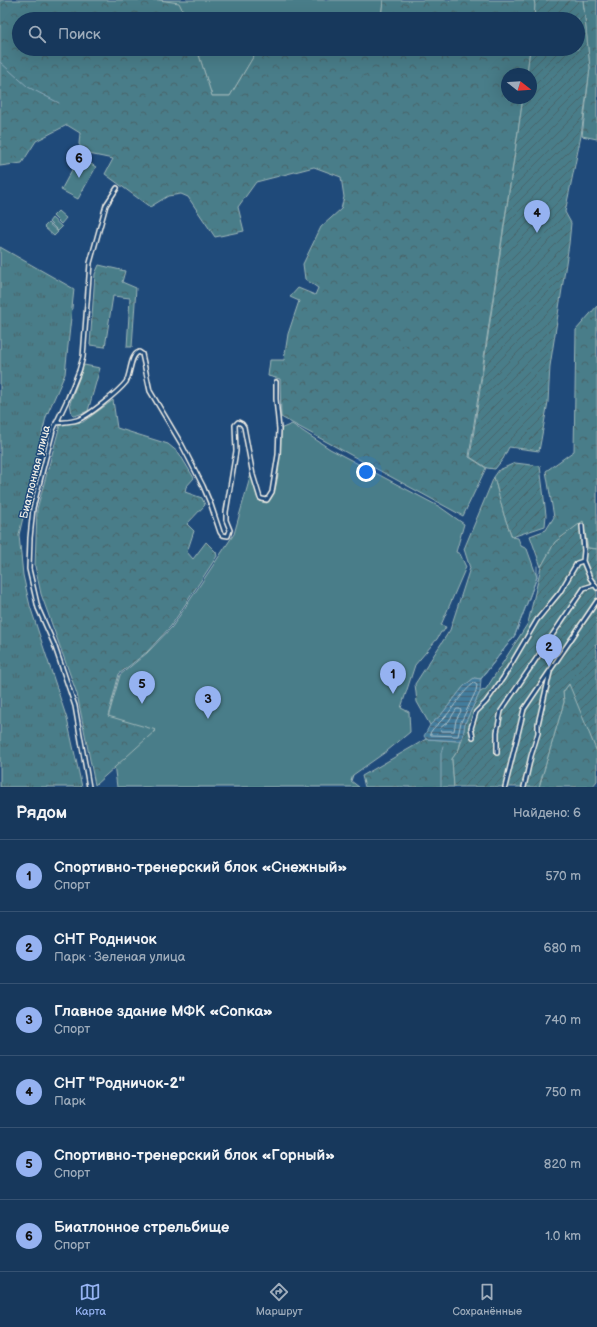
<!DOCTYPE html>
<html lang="ru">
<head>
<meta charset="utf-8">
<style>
  :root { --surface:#17385c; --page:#203f62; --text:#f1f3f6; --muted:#9eacbb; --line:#365272; --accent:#95b2f1 }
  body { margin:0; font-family:"Balsamiq Sans",sans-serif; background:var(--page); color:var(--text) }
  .compass { position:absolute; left:501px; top:68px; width:36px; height:36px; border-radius:50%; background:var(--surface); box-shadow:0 4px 16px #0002; rotate:107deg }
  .you { position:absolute; left:366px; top:472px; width:14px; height:14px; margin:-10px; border:3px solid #fff; border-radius:50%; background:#1a73e8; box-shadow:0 0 0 6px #1a73e833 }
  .badge { display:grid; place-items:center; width:26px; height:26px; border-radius:50%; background:var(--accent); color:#111; font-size:13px; font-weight:700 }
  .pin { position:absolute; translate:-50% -33px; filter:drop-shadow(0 1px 2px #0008) }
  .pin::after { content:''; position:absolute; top:21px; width:14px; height:12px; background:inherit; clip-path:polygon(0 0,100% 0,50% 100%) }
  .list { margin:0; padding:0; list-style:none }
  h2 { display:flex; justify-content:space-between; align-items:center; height:52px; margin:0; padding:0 16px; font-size:17px }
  h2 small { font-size:13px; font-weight:400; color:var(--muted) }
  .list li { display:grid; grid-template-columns:26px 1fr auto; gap:12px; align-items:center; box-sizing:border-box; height:72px; padding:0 16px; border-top:1px solid var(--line) }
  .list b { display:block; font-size:15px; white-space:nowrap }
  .list p { margin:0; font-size:13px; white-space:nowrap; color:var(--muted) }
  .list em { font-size:13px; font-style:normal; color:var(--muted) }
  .icon { flex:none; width:22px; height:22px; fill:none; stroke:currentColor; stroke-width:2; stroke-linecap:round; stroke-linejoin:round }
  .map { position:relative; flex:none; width:597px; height:787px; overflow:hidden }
  .search { position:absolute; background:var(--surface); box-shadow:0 4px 16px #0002; left:12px; right:12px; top:12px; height:44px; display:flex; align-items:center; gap:10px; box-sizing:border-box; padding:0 14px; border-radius:22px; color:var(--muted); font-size:15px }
  .sheet { height:484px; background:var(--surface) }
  nav { display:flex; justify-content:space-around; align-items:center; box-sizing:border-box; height:56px; border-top:1px solid var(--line); background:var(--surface); font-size:11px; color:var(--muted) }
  nav a { display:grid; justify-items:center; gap:2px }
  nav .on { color:var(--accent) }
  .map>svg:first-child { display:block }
</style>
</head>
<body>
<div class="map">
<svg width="597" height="787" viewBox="0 0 597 787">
  <defs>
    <pattern id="forest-crowns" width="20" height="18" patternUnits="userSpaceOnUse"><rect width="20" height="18" fill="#4a7d89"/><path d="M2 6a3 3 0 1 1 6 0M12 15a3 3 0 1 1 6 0" fill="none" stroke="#4a656b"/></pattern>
    <pattern id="park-tufts" width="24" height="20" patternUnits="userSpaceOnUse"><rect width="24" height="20" fill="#4a7d89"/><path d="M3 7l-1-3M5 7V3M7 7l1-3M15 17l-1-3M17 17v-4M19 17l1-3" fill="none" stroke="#4a656b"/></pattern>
    <pattern id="garden-furrows" width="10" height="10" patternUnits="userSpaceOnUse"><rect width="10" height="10" fill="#4a7d89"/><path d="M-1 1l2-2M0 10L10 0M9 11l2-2" fill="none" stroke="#4a656b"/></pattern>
    <pattern id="water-rules" width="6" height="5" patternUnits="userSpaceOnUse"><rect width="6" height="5" fill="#437b9c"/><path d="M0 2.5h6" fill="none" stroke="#466475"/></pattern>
  </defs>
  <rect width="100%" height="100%" fill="#1f4a7a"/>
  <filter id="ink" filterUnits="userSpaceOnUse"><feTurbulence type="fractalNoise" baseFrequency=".025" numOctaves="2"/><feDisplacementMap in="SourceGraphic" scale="8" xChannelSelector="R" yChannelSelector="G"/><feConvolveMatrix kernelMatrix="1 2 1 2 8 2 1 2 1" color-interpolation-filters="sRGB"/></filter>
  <g filter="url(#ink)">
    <path fill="#4a7d89" stroke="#9fb7b8" d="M159,0H383L381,19H187L179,4Z
      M197,49H258L230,96H212Z
      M79,157L96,167L78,199L61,190Z
      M58,211L66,218L61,224L53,216Z
      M52,218L62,227L58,231L49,222Z
      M48,223L58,232L54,236L44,227Z
      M292,424L330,449L440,507L464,524L456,552L460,554L466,567L441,625L446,627L443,632H441L437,639L415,665L401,708L409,712L410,732L387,751L353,775L351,781L359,787H117L108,718L120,675L147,653L172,627L234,534L251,474L258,499L261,502L267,503C281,493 280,445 280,429Z"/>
    <path fill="url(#forest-crowns)" stroke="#9fb7b8" d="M0,0H159L179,3L187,19H19V49H197L212,96H230L258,49H364L367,53L370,49H530L527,74H507V98H523L469,457L486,468L463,516L281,417L280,379L268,376L270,360H284L288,334L299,301L290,297L298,288L315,295L318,288L305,279L303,264L321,227L341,209L344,197L341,177L314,167L256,182L238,207L244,231L215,237L188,197L181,194L168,196L150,207L105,174L113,159L84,153L79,144L80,133L67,125L36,141L22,163L0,166Z
      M383,0H534L535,5L534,19H381Z
      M583,0H597V139L582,136L590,68Z
      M99,265L125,271L122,282L136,288L132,347H127L130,298L113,296L105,347L90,345L95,274Z
      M597,306V549L588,548L583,522L555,542L541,567L530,536L546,530L554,517L546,471L574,451L576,330Z
      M84,365L100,368L88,411L75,416L72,414L70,403Z
      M113,400L117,428L168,444L179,453L194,478L186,487L185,492L202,498L205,505L187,524L194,531L187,552L193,559L206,542L216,552L217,556L171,626L147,652L119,674L108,716L156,730L95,785L77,694L41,594L35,566L37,509L60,425L83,422Z
      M494,477L504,515L512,537L518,538L521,546L527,549L537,577L515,635L481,679L474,678L464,686L441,715L430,725L417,702L415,684L450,630L470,568L464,549Z
      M570,683L597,752V781L592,787H539L564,702L563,692Z
      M426,739L459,741L461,740L459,749L452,759L454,787H365L362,776Z"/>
    <path fill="url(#park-tufts)" stroke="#9fb7b8" d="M0,247L74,289L65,374L46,417L19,535L23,575L30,606L67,719L82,787H0Z"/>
    <path fill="url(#garden-furrows)" stroke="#9fb7b8" d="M534,0H583L590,68L581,136L565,212L571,223L569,244L550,366L548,402L539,451L509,447L503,459L495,469L487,468L470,457L523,98H531V74H527L530,49H578V19H534L535,5Z
      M515,463L540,466L546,515L545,526L512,537L504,515L494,477L499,470Z
      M583,521L587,548L597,549V645L595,644L597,651V752L569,684L563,692L564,702L539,787H454L452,759L459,749L463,736L465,723L480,692L486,689L528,623L541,567L555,542Z"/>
    <path fill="url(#water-rules)" stroke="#8aaaba" d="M474,678L481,679L480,692L465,723L463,736L459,741L426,739L424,736L430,725L441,715L464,686Z"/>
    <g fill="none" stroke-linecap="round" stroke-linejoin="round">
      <path stroke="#adc2ca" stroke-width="1" d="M474,683L477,685L476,691L461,722L458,736L431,735L430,733C434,726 440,723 445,717C455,706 462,692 474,683Z
        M457,709H460L461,711L456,720L454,731H441L440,728L448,722Z"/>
      <path stroke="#8aaaba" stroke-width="1" d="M0,62L28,87L59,103
        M480,680L515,635L537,577V566
        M441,787V753L443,746"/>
      <defs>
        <path id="minor" d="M56,423C63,422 71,422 77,420C89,416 119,391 126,382C131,373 130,355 139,352L142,354L150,391L182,445L203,486L211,505L220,532L222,535L228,536L230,530L226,520V512L236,451L235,425L238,422L242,424L244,427L253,475L260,498L262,499L267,500L272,492L278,455L279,429L276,399V382
          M582,526L584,551L583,561L590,578L597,588
          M473,737L471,728L476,712L486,702L503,678L537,620L560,592L577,563L583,561
          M497,753V732L501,711L584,588L594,585
          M89,787L75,706L54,644L38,608L29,569L30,538L33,508L53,430L68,398L79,371L83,357L90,263L106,205L117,188
          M505,787L524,709L597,601
          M524,787L531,756L538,733V724L550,672"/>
      </defs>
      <use href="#minor" stroke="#f4f1e8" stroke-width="6"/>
      <use href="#minor" stroke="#1f4a7a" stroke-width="3"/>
    </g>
  </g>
  <g text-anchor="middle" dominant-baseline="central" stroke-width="3" stroke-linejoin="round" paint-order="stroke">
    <g font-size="11" fill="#f4f1e8" stroke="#1f4a7a">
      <text transform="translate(35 472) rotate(-76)">Биатлонная улица</text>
    </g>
  </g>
</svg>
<svg class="compass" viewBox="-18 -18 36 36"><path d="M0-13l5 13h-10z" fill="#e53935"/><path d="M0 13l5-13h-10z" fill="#9eacbb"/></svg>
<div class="you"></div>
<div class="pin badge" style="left:393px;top:694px">1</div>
<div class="pin badge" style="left:549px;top:667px">2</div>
<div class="pin badge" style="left:208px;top:719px">3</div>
<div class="pin badge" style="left:537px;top:233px">4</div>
<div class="pin badge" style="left:142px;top:704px">5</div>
<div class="pin badge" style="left:79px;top:178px">6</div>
<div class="search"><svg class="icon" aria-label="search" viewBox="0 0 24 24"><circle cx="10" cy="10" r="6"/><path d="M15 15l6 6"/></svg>Поиск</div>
</div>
<section class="sheet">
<h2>Рядом<small>Найдено: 6</small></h2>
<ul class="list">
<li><span class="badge">1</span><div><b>Спортивно-тренерский блок «Снежный»</b><p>Спорт</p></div><em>570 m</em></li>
<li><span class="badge">2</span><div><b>СНТ Родничок</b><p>Парк · Зеленая улица</p></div><em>680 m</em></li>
<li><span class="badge">3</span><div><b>Главное здание МФК «Сопка»</b><p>Спорт</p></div><em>740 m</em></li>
<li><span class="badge">4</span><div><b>СНТ &quot;Родничок-2&quot;</b><p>Парк</p></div><em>750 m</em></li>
<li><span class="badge">5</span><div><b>Спортивно-тренерский блок «Горный»</b><p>Спорт</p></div><em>820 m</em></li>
<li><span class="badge">6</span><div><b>Биатлонное стрельбище</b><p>Спорт</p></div><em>1.0 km</em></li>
</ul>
</section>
<nav>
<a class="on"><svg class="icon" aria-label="map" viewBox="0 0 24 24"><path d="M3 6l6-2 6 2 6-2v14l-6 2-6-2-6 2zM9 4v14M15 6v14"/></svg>Карта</a>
<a><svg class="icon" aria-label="directions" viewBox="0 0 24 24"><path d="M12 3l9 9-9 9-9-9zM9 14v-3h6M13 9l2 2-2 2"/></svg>Маршрут</a>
<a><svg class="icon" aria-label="saved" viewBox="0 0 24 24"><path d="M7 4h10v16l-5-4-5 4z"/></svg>Сохранённые</a>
</nav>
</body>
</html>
